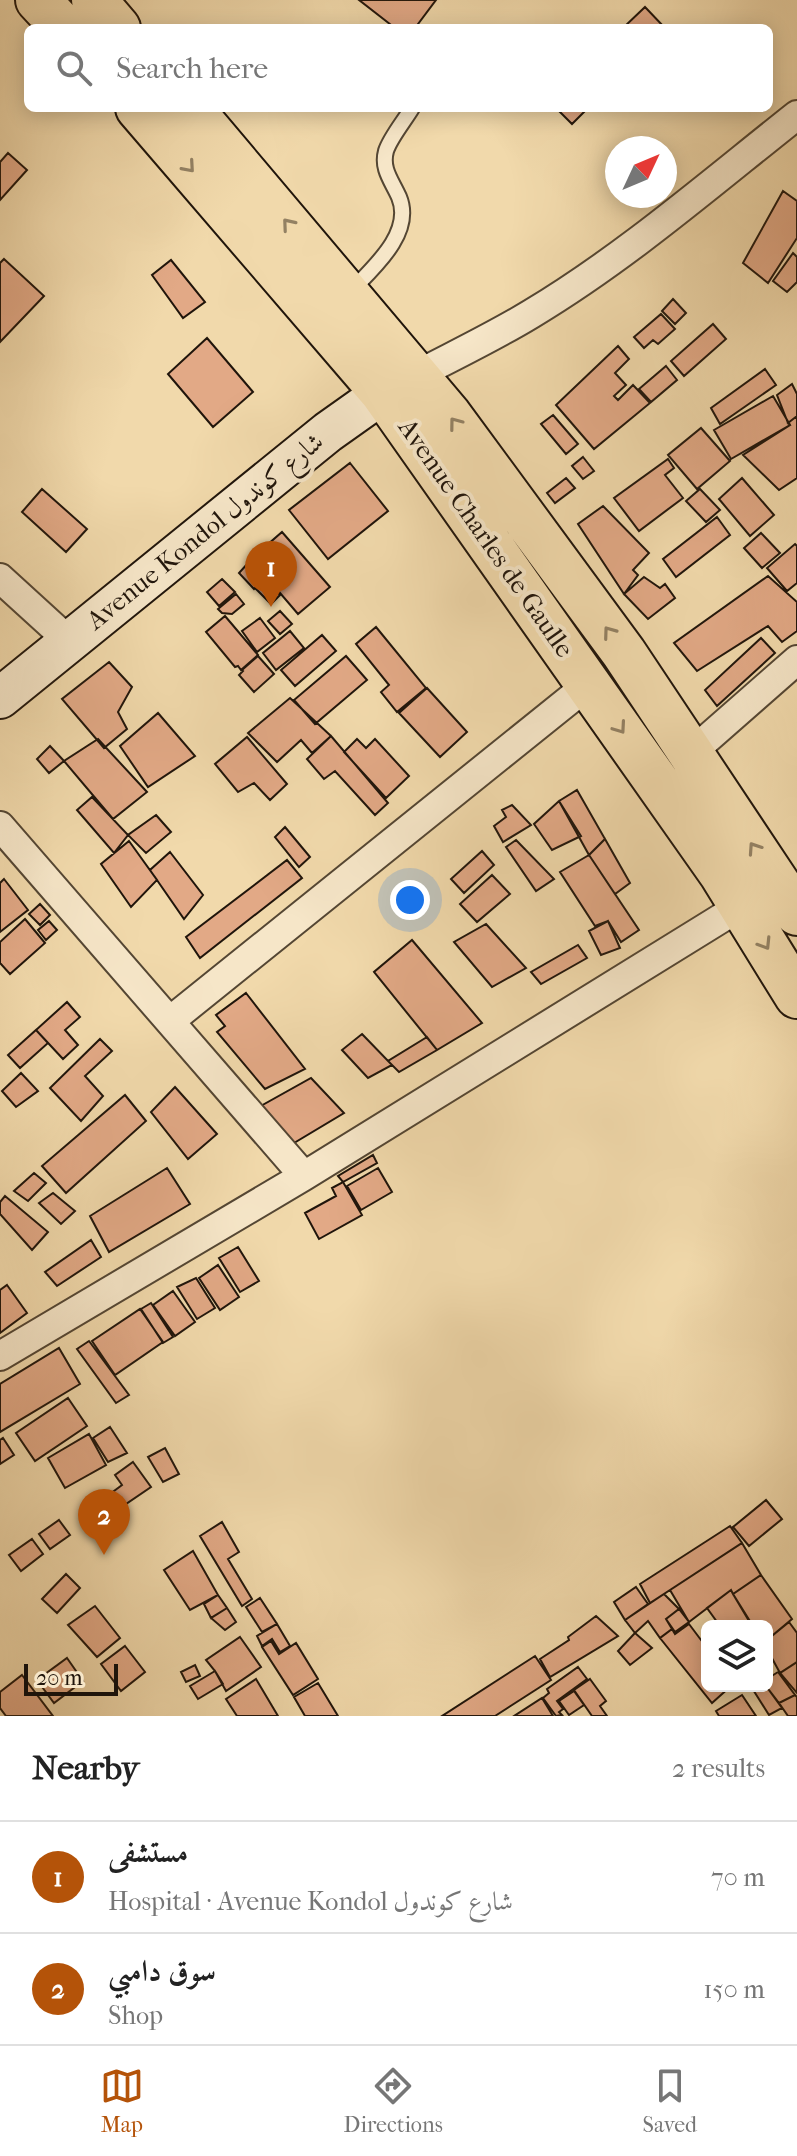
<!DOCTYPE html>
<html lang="en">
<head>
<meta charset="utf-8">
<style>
  :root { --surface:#fff; --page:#f2f2f2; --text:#222; --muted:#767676; --line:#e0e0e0; --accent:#b45309 }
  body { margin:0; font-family:"IM FELL French Canon",Amiri,serif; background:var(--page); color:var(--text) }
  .controls { position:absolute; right:24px; bottom:24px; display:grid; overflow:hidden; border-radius:12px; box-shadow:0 4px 20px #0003 }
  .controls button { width:72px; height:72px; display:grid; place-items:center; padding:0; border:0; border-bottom:2px solid var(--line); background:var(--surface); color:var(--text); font:40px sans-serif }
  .compass { position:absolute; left:605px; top:136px; width:72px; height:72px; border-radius:50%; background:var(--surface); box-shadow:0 4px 20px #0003; rotate:46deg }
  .scale { position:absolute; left:24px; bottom:20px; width:94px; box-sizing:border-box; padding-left:8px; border:4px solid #20150b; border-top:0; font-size:22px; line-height:28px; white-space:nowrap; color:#20150b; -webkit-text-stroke:6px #f6e6c8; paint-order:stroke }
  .you { position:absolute; left:410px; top:900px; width:28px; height:28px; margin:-20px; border:6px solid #fff; border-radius:50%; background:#1a73e8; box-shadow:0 0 0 12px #1a73e833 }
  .badge { display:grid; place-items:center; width:52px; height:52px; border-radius:50%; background:var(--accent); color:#fff; font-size:26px; font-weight:700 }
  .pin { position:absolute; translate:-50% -66px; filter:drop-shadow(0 2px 4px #0008) }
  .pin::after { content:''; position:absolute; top:42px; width:28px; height:24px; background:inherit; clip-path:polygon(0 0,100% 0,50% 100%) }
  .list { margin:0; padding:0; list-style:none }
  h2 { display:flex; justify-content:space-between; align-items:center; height:104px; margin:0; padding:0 32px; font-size:34px }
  h2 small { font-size:26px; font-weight:400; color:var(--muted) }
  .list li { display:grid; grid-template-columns:52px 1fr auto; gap:24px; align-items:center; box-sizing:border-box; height:112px; padding:0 32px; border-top:2px solid var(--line) }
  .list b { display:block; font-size:30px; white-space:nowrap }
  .list p { margin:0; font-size:26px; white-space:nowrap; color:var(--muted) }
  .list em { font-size:26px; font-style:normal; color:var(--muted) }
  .icon { flex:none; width:44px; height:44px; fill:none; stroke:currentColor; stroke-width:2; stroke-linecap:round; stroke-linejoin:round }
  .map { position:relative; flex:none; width:797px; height:1716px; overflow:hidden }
  .search { position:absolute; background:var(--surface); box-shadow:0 4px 20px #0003; left:24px; right:24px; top:24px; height:88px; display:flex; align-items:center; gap:20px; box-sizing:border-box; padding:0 28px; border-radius:12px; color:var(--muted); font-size:30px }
  .sheet { height:328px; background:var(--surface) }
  nav { display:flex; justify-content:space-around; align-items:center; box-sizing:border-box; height:112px; border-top:2px solid var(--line); background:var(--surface); font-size:22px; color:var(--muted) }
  nav a { display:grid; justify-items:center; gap:4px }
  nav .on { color:var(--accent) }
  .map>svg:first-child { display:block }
</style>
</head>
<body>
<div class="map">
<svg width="797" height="1716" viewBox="0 0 797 1716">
  <rect width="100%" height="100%" fill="#f1d9ab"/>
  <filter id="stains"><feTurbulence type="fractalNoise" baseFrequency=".0025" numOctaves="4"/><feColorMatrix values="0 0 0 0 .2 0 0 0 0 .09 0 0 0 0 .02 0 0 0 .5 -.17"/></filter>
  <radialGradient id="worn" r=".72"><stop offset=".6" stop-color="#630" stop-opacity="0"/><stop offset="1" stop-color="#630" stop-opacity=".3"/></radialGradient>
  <path fill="#e2a986" stroke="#20150b" stroke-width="2" d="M359,0H436L415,28H395Z
    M645,7L665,28H623Z
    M556,108H588L572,124Z
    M8,153L27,170L0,200V162Z
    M783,191L797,201V238L768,283L743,263Z
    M793,253L797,257V282L787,292L773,281Z
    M4,259L44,296L0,342V263Z
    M171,260L205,302L183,318L152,275Z
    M673,299L686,313L675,324L662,311Z
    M661,314L675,329L658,344L653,340L644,348L634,337Z
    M713,324L726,339L684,376L671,361Z
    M207,338L253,392L213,427L168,374Z
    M618,346L629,359L615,373L626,385L614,396L618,400L633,385L650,403L594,449L556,405Z
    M666,366L677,380L651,402L639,389Z
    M765,369L776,385L720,424L711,408Z
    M792,384L797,394V416L788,423L777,395Z
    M773,396L790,425L731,459L714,430Z
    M553,415L578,444L566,454L541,424Z
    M797,416V478L779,490L743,455L790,425L788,423Z
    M701,428L730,461L697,489L668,455Z
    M583,457L594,471L583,479L572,466Z
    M668,459L674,468L665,475L683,498L639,531L614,498Z
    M350,463L388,511L328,559L289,510Z
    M566,478L575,488L555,503L547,493Z
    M742,478L774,515L750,536L719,499Z
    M42,489L87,529L66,552L22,512Z
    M700,489L720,510L706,522L686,501Z
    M603,506L649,553L633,570L638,575L624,594L578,524Z
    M717,517L730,535L676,577L663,559Z
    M282,532L330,587L298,614L251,559Z
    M761,533L780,553L762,568L744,548Z
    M795,544L797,546V583L787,591L767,568Z
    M249,562L265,578L254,589L239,573Z
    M768,576L797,602V631L782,642L768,626L697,671L674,643Z
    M644,577L660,588L665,584L675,598L648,619L624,594Z
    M222,579L235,592L219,606L207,592Z
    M265,580L280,595L271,604L256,589Z
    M236,594L244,604L232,614L222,613L218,609Z
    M280,611L292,624L280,634L268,621Z
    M225,616L258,655L241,670L238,666L235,667L206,632Z
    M260,618L275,638L257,652L242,631Z
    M376,627L426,688L397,712L381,692L389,685L356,644Z
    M290,631L304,648L276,670L263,653Z
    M322,635L336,651L295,686L281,670Z
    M761,638L775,653L717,706L705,690Z
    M258,656L274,674L254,692L239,675L243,671L242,670Z
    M346,656L367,680L315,724L294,700Z
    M109,662L132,687L118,712L127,729L104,748L62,699Z
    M427,688L467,732L440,757L399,713Z
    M290,698L331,736L312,753L301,740L277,762L248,733Z
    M158,713L195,756L148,787L120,746Z
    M331,736L388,803L375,815L335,771L324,779L307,759Z
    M247,737L287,784L270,800L254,783L238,792L215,764Z
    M98,739L147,792L113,819L64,761Z
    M357,739L366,748L375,739L409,776L386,798L344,752Z
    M50,746L64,761L49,773L37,759Z
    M577,790L605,839L589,855L559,801Z
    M92,797L128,835L114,853L77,810Z
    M559,801L581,836L552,850L534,824Z
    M512,805L531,825L503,842L494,826L506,817L502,810Z
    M156,815L171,832L146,853L128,835Z
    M285,827L310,857L299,867L275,837Z
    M605,839L630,883L615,894L589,855Z
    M516,840L554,879L536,891L506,847Z
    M129,841L157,880L131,907L101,864Z
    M482,851L494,865L464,893L451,879Z
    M170,852L203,895L184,919L150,870Z
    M589,855L639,930L621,942L608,921L595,926L560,872Z
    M287,860L302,878L200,958L186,937Z
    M492,875L510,894L477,922L460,904Z
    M4,879L28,910L0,932V883Z
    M40,904L50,915L40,925L29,914Z
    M25,919L45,943L10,974L0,963V942Z
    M49,921L57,930L46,940L38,930Z
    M608,921L620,948L601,955L589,931Z
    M486,924L526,968L492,987L454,942Z
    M412,940L482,1023L437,1050L374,972Z
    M578,945L587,958L541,984L531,972Z
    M246,993L305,1069L265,1089L217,1032L225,1026L216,1015Z
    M67,1002L80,1017L65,1030L78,1045L63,1059L36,1030Z
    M36,1030L48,1043L20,1068L8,1055Z
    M362,1034L392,1065L368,1078L342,1050Z
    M427,1037L437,1050L399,1072L388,1061Z
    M100,1039L112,1051L85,1076L103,1096L81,1121L50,1088Z
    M21,1073L38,1091L16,1107L2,1091Z
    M311,1078L344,1113L289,1146L259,1107Z
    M175,1087L217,1134L188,1159L151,1112Z
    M125,1095L146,1121L66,1193L42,1166Z
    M373,1155L377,1163L343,1182L338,1176Z
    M167,1168L190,1204L109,1252L90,1216Z
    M378,1168L392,1192L361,1210L347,1186Z
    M34,1173L46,1183L28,1201L14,1191Z
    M343,1182L362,1215L319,1239L305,1213L336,1196L332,1188Z
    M53,1193L75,1211L61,1224L39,1203Z
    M5,1196L48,1232L32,1250L0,1214V1202Z
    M91,1240L101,1257L57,1286L45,1272Z
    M238,1247L259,1281L240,1292L219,1258Z
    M218,1265L239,1297L220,1310L199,1278Z
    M196,1278L215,1308L197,1319L177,1287Z
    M7,1285L27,1313L0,1333V1290Z
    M173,1291L195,1322L175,1336L153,1305Z
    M151,1303L173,1337L163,1343L141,1309Z
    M140,1309L163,1342L115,1375L92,1341Z
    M89,1341L129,1395L116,1403L77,1349Z
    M59,1348L80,1384L0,1432V1384Z
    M68,1398L87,1426L35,1461L16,1433Z
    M110,1427L127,1453L108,1462L93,1438Z
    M89,1434L106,1465L65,1488L48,1458Z
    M3,1438L14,1455L0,1464V1440Z
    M165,1448L179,1474L163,1482L148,1457Z
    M133,1462L151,1487L120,1508L110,1494L122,1485L115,1475Z
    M766,1500L782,1519L749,1546L733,1527Z
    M59,1520L70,1535L50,1549L39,1534Z
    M222,1522L239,1552L228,1559L252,1599L242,1606L200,1536Z
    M730,1526L742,1543L650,1603L640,1584Z
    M32,1539L43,1554L21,1571L9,1555Z
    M742,1543L761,1575L733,1594L731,1590L689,1622L670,1590Z
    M193,1551L218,1595L190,1610L164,1570Z
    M66,1574L80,1588L57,1613L42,1599Z
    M761,1575L792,1619L767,1640V1626H753L733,1594Z
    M636,1587L648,1604L625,1620L614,1602Z
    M731,1590L733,1594L752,1626H720L707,1608Z
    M664,1594L679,1609L666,1619L672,1629L660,1638L648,1621L635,1633L625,1620Z
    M218,1595L227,1608L211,1618L204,1604Z
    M260,1598L277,1624L262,1632L246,1607Z
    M95,1606L120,1638L97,1657L68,1625Z
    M227,1608L236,1622L225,1630L211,1618Z
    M679,1609L689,1622L675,1632L666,1619Z
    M596,1616L618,1636L550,1677L540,1659L569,1640L568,1637Z
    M789,1622L797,1633V1662L780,1673L767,1649V1640Z
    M277,1624L290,1646L280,1652L272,1639L262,1646L257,1636Z
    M689,1624L707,1648V1686H731L712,1703L660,1638L672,1629L675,1634Z
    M635,1633L652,1648L630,1665L618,1651Z
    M240,1637L261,1667L226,1691L215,1671L206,1660Z
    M271,1641L279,1654L296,1643L318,1679L293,1695L262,1647Z
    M125,1646L145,1672L121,1691L101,1664Z
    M535,1656L551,1680L495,1716H442Z
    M67,1658L83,1681L54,1703L37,1680Z
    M797,1662V1693L780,1673Z
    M195,1665L200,1676L186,1682L181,1672Z
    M578,1667L587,1679L557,1701L563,1709L559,1712L562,1715L556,1716L543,1698L549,1693L547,1689Z
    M215,1671L223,1684L198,1699L190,1686Z
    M778,1672L795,1695L779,1703L766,1686L767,1679Z
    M22,1675L53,1716H6L0,1708V1692Z
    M256,1679L278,1716H237L226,1699Z
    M590,1679L606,1701L600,1706L607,1716H592L574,1690Z
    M318,1683L338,1716H305L294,1697Z
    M755,1686H766L782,1708L769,1715L752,1688Z
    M574,1691L584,1705L569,1715L559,1701Z
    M742,1695L756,1716H719L716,1711Z
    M795,1695L797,1697V1716H788L779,1703Z
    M542,1698L553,1716H514Z"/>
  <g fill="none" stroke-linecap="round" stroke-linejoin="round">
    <defs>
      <path id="lane" d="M351,291C373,268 414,233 399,197C392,181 381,169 386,151C390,138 405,120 412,108"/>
      <path id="street" d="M417,375C455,355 495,336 531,314C626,257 711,183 797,115
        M0,578L69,641
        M691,753L797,660
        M0,826L304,1176
        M170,1021L589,684
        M0,1356L304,1176L741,906"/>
      <path id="secondary" d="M0,698L328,432L383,393L410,379"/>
      <path id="primary" d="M38,0L64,28
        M94,0L118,28
        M138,108L383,393L721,873L797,996
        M190,108L449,415L624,653L797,913"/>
    </defs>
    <use href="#lane" stroke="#544633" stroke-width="18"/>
    <use href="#street" stroke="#544633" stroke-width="32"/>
    <use href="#secondary" stroke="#20150b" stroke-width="44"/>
    <use href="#primary" stroke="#20150b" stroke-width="48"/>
    <use href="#lane" stroke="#f6e6c8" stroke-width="14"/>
    <use href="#street" stroke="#f6e6c8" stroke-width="28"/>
    <use href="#secondary" stroke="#f6e6c8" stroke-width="40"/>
    <use href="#primary" stroke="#f1d9ab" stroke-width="44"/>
  </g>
  <defs><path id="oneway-chevron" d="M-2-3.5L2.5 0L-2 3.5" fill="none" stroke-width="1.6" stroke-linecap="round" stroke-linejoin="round" transform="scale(2)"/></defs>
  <g stroke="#938163">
    <use href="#oneway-chevron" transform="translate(189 167) rotate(49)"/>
    <use href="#oneway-chevron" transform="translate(288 224) rotate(-130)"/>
    <use href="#oneway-chevron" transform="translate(455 423) rotate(-127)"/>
    <use href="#oneway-chevron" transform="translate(609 632) rotate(-126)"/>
    <use href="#oneway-chevron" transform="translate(620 728) rotate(55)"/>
    <use href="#oneway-chevron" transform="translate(754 848) rotate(-124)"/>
    <use href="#oneway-chevron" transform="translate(765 944) rotate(58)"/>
  </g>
  <g text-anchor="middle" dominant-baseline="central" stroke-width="8" stroke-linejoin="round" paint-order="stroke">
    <g font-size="26" fill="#20150b" stroke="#f6e6c8">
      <text transform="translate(205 531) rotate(-39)">Avenue Kondol شارع كوندول</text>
      <text transform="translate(486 538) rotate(55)">Avenue Charles de Gaulle</text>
    </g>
  </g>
  <rect width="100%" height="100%" filter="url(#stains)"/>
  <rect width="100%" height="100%" fill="url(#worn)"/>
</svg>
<div class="controls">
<button><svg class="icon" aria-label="layers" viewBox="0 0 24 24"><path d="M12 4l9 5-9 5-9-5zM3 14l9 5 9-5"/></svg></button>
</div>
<svg class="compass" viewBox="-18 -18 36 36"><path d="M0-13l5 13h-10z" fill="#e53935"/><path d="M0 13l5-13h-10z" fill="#767676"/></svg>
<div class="scale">20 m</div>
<div class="you"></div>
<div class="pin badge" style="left:271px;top:607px">1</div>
<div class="pin badge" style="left:104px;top:1555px">2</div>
<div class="search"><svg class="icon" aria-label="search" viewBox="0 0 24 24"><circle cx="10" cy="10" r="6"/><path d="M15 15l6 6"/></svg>Search here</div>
</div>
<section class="sheet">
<h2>Nearby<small>2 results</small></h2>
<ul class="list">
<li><span class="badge">1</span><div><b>مستشفى</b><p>Hospital · Avenue Kondol شارع كوندول</p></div><em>70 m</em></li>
<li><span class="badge">2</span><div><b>سوق دامبي</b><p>Shop</p></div><em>150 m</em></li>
</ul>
</section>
<nav>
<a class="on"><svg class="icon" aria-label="map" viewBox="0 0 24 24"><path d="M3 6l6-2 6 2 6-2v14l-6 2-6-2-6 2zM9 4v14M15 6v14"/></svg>Map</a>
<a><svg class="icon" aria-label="directions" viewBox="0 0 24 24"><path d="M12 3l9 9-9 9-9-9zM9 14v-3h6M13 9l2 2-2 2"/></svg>Directions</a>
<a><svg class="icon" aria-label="saved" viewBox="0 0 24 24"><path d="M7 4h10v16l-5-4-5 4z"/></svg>Saved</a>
</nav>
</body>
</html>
